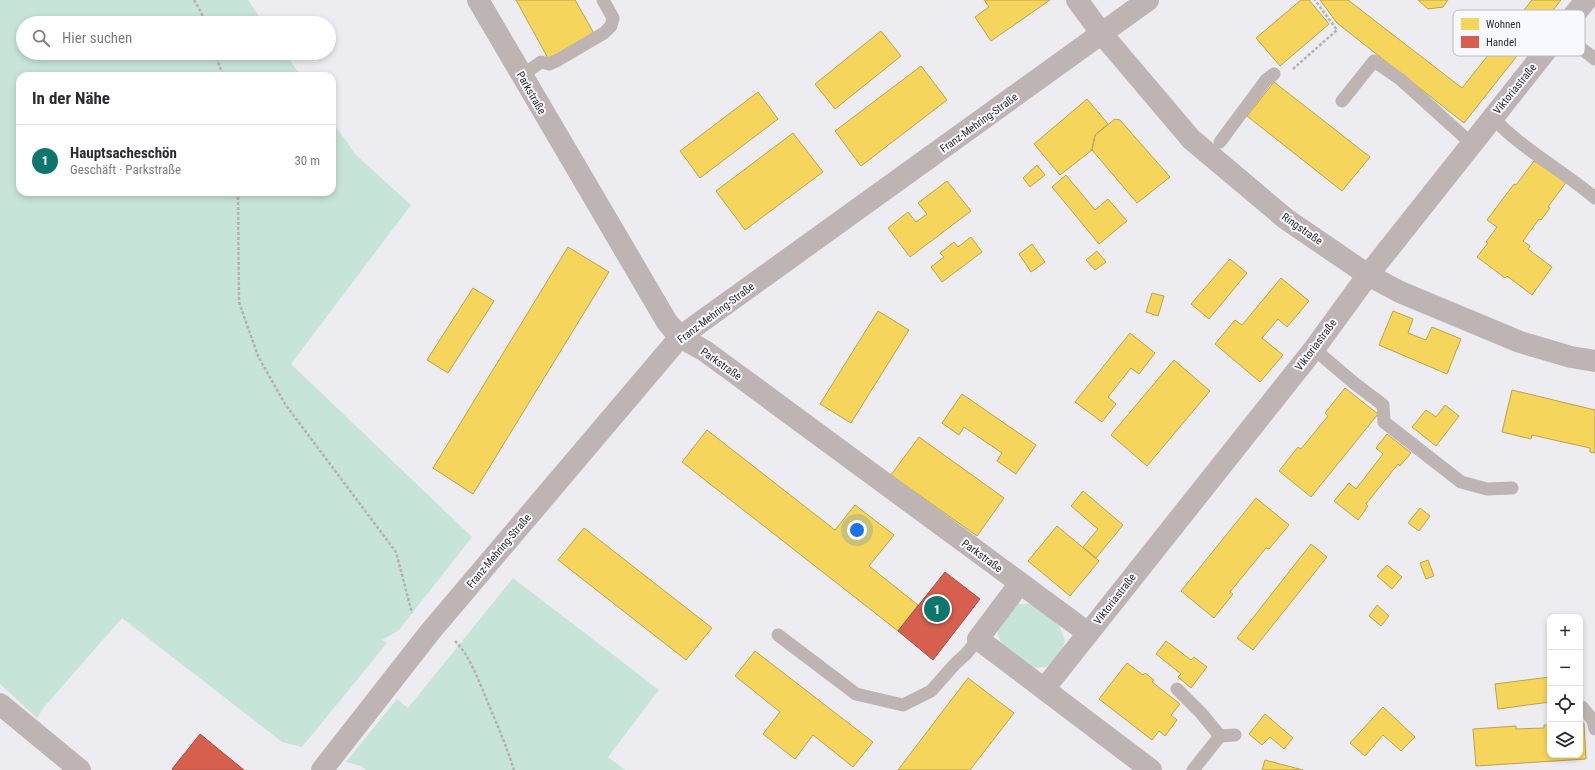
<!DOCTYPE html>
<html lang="de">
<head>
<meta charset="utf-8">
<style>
  :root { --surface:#fff; --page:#f7f7f7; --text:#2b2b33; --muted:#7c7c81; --line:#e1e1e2; --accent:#0f766e }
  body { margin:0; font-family:"Roboto Condensed",sans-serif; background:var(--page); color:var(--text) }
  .controls { position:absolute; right:12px; bottom:12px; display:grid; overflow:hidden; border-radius:8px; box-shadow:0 2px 6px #0003 }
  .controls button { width:36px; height:36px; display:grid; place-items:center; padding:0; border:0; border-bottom:1px solid var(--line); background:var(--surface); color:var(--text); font:20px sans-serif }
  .you { position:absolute; left:857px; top:530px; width:14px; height:14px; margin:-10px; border:3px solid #fff; border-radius:50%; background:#1a73e8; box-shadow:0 0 0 6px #1a73e833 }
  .badge { display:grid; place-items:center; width:26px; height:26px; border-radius:50%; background:var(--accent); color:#fff; font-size:13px; font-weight:700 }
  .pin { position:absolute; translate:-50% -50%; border:2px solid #fff; box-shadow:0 1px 4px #0006 }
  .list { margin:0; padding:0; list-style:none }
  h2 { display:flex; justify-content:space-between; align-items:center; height:52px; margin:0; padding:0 16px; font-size:17px }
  h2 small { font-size:13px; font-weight:400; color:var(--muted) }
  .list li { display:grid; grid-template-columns:26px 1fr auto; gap:12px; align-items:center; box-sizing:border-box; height:72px; padding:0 16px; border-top:1px solid var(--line) }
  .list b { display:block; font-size:15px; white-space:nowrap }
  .list p { margin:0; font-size:13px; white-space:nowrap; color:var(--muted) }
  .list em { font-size:13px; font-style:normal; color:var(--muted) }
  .icon { flex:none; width:22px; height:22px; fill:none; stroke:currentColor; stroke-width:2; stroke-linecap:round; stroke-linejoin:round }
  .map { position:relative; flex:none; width:1595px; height:770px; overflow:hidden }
  .search { position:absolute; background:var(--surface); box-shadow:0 2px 6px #0003; left:16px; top:16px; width:320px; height:44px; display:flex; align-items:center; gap:10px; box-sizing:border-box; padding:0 14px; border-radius:22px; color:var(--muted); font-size:15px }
  .panel { position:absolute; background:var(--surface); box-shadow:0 2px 6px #0003; left:16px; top:72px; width:320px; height:124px; border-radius:12px }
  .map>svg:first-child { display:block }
</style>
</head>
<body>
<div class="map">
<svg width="1595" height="770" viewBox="0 0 1595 770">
  <rect width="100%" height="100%" fill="#ececf1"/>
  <path fill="#c7e4d8" d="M0,0H248L264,23H23V53H285L301,76H20V192H332V121L356,155L411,205L291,364L472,537L399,630L382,640L387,643L302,747L282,742L122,618L44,707L37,718L0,684Z
    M513,578L659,690L608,757L625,770H366L361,766L346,762L397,699L408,708Z
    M1017,604H1032L1059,625L1065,641L1059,657L1046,667L1030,668L1004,649L998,635V626Z"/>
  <path fill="#f6d55c" stroke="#baa34f" d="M516,0H575L595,35L549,60Z
    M984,0H1050L991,41L975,17L989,7Z
    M1301,0H1309L1329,24L1280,66L1256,38Z
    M1320,0H1348L1462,88L1532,0H1561L1464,123L1337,23Z
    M1418,0H1448L1443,7L1428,9Z
    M881,31L901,56L835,109L815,84Z
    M921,66L947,100L861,166L835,131Z
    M1274,82L1370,157L1342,191L1247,116Z
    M758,92L778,119L700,178L680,151Z
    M1087,99L1108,124L1095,135L1092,150L1060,175L1034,144Z
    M1115,119L1120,120L1170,177L1137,203L1092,150L1095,135Z
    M793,133L823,172L745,230L716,191Z
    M1534,161L1567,181L1548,207L1550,208L1541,220L1539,219L1523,241L1530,246L1528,249L1552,267L1532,295L1507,276L1505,278L1477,257L1488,243L1486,242L1497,227L1487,220L1514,184L1516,185Z
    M1037,165L1045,175L1030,187L1023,178Z
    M1066,175L1095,210L1108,199L1127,221L1099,244L1052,187Z
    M947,181L971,211L910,257L888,228L908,212L916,222L927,214L918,203Z
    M971,237L982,252L942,282L931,267L944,257L940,253L954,242L958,247Z
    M1032,244L1045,262L1031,272L1019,254Z
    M568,247L609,272L473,494L433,468Z
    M1097,251L1106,262L1095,270L1086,260Z
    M1230,259L1247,273L1209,319L1191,304Z
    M1281,278L1309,301L1287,327L1278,319L1262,338L1283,355L1260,382L1215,344L1235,320L1242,325Z
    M473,288L494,301L448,373L427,360Z
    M1152,293L1164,296L1158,316L1146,312Z
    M878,311L909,330L851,423L820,404Z
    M1393,311L1413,319L1408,333L1426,340L1432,327L1461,339L1447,374L1379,345Z
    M1130,333L1155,353L1139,374L1131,368L1108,397L1116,404L1102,422L1075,402Z
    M1174,360L1210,391L1147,466L1111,435Z
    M1345,388L1378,414L1311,497L1279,471L1298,447L1301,449L1328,416L1325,413Z
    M1512,390L1595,410V453L1590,452V448L1532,435L1531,439L1502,432Z
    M962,394L1036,445L1016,474L997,461L1002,453L964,427L959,435L942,423Z
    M1445,405L1459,416L1436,446L1412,427L1426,410L1436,417Z
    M707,430L835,530L855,505L894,535L869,566L918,605L898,631L682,462Z
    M1387,434L1411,453L1400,466L1398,464L1366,504L1368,506L1358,520L1334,501L1349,483L1356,489L1383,454L1376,448Z
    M919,437L1004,498L977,536L891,475Z
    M1083,491L1123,525L1096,558L1083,547L1098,529L1071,506Z
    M1256,498L1289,525L1269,549L1266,548L1230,592L1233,594L1214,618L1181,591Z
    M1420,508L1430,516L1419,531L1408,523Z
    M1057,526L1099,561L1070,596L1028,561Z
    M584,528L712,628L686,660L558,560Z
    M1311,544L1327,557L1253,650L1237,638Z
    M1428,560L1434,576L1426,579L1420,563Z
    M1387,565L1402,577L1392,589L1377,576Z
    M1377,605L1389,616L1381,626L1369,616Z
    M1166,641L1191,660L1194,657L1207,667L1191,688L1178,677L1181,674L1156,654Z
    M755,651L873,742L853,767L813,735L795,759L763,734L780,712L735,676Z
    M1127,663L1143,675L1145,673L1154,680L1152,682L1180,704L1171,715L1177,720L1165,736L1159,731L1152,740L1099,699Z
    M1550,677V702L1498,709L1495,684Z
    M968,678L1014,713L970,770H898Z
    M1383,707L1415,737L1401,751L1383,735L1365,756L1350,743Z
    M1265,714L1293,738L1284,749L1270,737L1262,745L1249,734Z
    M1580,723H1584L1586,759L1476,766L1473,729L1516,726V729L1544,728V725H1550V755H1580Z
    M1265,760L1303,770H1262Z"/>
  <path fill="#d6604d" stroke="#a35145" d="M945,572L980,599L933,660L898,631Z
    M200,734L244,770H173L172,769Z"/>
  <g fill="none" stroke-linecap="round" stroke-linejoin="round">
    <path stroke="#b6b0b0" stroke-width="2.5" stroke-dasharray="3 2" stroke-linecap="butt" d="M194,0L201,12L205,23
      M215,53L223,76
      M1293,69L1337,30L1315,0
      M238,192L239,302L258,356L285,404L396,552L412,613
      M455,641C470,656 478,679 486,698C496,722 506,745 514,770"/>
    <path stroke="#beb4b4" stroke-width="13" d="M1562,31L1573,42L1595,59
      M521,76L541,62L549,64L558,60L604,33L611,26L613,18L603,0
      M1342,101L1374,61L1400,79L1472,144
      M1493,118C1522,149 1562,170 1595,198
      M1220,142L1266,80L1274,74
      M1314,349L1354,383L1383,405L1384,422L1461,482L1487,489L1512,488
      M778,635L856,694L903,705L931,691L955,664L966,654L978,639
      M1177,689L1201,713L1220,736L1193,770
      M1582,707L1593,720L1595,729
      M1220,736L1235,735"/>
    <path stroke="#beb4b4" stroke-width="22" d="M478,0L667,322L680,337L705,351L1088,633
      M1077,0L1102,34L1191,139L1286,219L1368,275L1400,292L1520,342L1571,357L1595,361
      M1020,583L978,639L1151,770
      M1044,689L1314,349L1368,275L1586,0
      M0,704L80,770
      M322,770L430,632L680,337L1148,0"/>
  </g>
  <g text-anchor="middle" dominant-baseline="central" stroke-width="4" stroke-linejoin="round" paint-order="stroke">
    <g font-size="11" fill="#2d2e31" stroke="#f7f9fe">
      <text transform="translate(1515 89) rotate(-51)">Viktoriastraße</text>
      <text transform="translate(531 93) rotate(60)">Parkstraße</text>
      <text transform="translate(979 123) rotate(-36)">Franz-Mehring-Straße</text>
      <text transform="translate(1302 229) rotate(35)">Ringstraße</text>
      <text transform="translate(716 313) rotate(-37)">Franz-Mehring-Straße</text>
      <text transform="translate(1316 345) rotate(-53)">Viktoriastraße</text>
      <text transform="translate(721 364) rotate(35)">Parkstraße</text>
      <text transform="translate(499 551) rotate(-50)">Franz-Mehring-Straße</text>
      <text transform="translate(982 556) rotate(36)">Parkstraße</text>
      <text transform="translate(1115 599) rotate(-52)">Viktoriastraße</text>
    </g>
  </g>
  <rect x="1453" y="10" width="132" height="46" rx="6" fill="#f7f9fe" stroke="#babcc0" stroke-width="1"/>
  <rect x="1461" y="18" width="18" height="12" fill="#f6d55c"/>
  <rect x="1461" y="36" width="18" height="12" fill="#d6604d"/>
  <g font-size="11" fill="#2d2e31">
    <text x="1486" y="28">Wohnen</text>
    <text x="1486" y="46">Handel</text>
  </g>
</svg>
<div class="controls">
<button>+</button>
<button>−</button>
<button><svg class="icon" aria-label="locate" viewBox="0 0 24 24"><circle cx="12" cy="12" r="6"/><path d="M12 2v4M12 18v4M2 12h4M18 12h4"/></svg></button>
<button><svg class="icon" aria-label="layers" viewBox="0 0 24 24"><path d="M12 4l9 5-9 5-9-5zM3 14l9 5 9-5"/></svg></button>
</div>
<div class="you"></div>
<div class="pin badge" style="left:937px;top:609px">1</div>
<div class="search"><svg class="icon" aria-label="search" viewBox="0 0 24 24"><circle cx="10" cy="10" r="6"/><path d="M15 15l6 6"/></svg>Hier suchen</div>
<section class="panel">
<h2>In der Nähe<small></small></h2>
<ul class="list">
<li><span class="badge">1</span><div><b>Hauptsacheschön</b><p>Geschäft · Parkstraße</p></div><em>30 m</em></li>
</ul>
</section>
</div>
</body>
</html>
